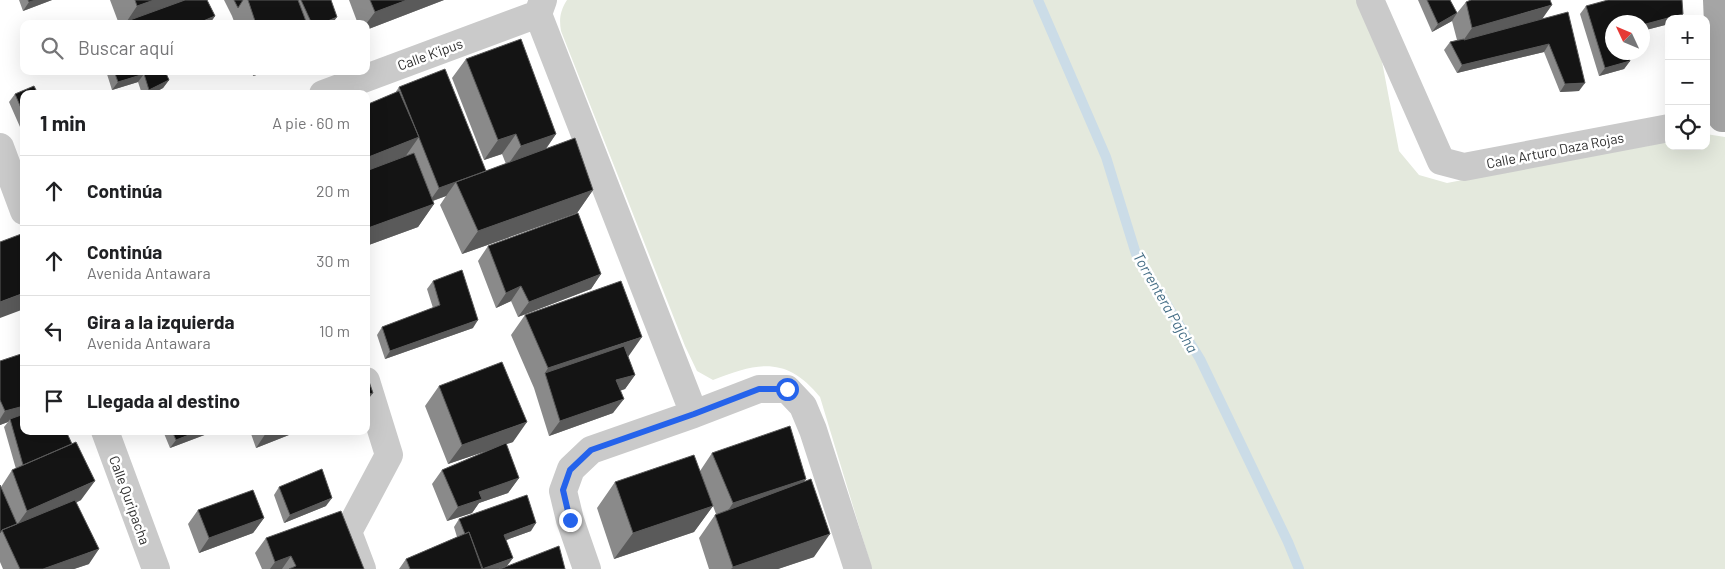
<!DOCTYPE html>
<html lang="es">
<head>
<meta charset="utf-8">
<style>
  :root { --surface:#fff; --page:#f2f2f2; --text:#202124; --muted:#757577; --line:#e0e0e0 }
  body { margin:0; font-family:Barlow,sans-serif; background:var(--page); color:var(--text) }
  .controls { position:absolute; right:15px; top:15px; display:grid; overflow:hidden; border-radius:10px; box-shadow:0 5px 20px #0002 }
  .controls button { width:45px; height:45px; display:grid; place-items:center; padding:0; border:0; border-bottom:1px solid var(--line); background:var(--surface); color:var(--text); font:25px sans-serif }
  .compass { position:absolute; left:1605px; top:15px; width:45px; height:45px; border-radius:50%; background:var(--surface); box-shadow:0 5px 20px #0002; rotate:314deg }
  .stop { position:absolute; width:15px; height:15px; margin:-11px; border:4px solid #2563eb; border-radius:50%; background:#fff }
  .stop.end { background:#2563eb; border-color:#fff; box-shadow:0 1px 5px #0008 }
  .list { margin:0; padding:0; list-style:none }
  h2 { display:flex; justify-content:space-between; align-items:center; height:65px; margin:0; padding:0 20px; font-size:21px }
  h2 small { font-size:16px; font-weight:400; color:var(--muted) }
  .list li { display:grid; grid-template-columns:32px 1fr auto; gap:15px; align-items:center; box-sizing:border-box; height:70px; padding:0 20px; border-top:1px solid var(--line) }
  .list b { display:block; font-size:19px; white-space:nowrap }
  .list p { margin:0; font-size:16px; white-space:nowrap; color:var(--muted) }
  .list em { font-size:16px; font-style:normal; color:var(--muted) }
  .icon { flex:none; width:28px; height:28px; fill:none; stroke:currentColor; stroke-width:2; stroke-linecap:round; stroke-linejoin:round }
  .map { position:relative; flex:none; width:1725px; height:569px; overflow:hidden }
  .search { position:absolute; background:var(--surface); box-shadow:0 5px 20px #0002; left:20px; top:20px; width:350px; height:55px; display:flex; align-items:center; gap:12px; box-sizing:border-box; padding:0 18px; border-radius:10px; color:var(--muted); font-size:19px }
  .panel { position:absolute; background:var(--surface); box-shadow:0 5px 20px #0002; left:20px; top:90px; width:350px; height:345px; border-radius:10px }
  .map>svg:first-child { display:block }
</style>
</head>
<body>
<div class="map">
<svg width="1725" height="569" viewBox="0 0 1725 569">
  <rect width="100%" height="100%" fill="#fff"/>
  <path fill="#e4e9dd" d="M567,0H1365L1376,30L1399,151L1419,175L1447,183L1669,140V146H1706V134L1725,137V569H872L820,397C787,356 758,362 713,380L697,371L685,346L561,31C559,19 560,11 567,0Z"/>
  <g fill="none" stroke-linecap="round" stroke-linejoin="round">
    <path stroke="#cbdce7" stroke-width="10" d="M1038,0L1106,157L1136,254L1200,359L1288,542L1299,569"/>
    <path stroke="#cacaca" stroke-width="28" d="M543,0L538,14L694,414
      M1370,0L1441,161L1464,167L1669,128
      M323,94L538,14
      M0,147L24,211
      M105,431L156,569
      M362,569L348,532L389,455L366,381
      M587,569L570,520L563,491L571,469L591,450L694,414L759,389H787L803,406L813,430L858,569"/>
    <path stroke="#a5a5a5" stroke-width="28" d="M1717,0L1722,118H1725"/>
  </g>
  <path fill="#8a8a8a" d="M19,0H52L23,11Z
    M110,0H207L215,16L210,24H119Z
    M224,0H331L332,24H235L232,16Z
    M349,0H444L366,30V24H358Z
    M1418,0H1450L1457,13L1466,2L1542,19L1579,91L1560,92L1544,52L1457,73L1444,50L1450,42L1457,40L1452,21L1432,32Z
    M1586,6L1669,19V24L1642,31L1612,22L1630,61L1624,69L1599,76L1580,14Z
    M466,59L556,134L546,149L593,190L577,213L462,254L440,205L446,196L433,201L434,204L418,227L366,246V105L395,93L399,87L486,171L506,164L502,154L484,160L452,78Z
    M106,71H165L169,80L163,88L152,94H142L138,82L112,90Z
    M252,71H268L253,76Z
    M15,94H24V136L9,102Z
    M488,246L601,274L591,289L518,317L511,301L496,308L478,261Z
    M433,281L473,328L385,359L377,335L382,327L433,308L427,289Z
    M525,315L628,357L635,375L625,389L620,391L613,413L549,436L534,388L511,335Z
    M0,361L81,500L76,503L89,564L74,569H3L0,562V485L1,487L12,470L16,469L4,427L8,422L0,425Z
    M439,386L513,442L506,444L519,478L508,493L479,503L472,513L447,521L432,484L442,470L486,451L448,464L425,406Z
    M163,431H215L170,448Z
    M250,431H299L256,448Z
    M712,453L804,482L814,557L778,569H709L699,538L715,515L716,514L713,506L694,532L614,559L597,508L615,482L700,471Z
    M279,487L326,506L284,523L274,495Z
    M198,510L264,518L253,533L199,553L188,524Z
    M459,519L531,531L506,540L507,566L499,569H399L406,559L457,537L454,527Z
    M266,538L364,569H262L255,553Z"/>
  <path fill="#5a5a5a" d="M36,0H52L23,11L29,2Z
    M154,0H202L125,24L137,6Z
    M407,0H444L366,30V24L375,12Z
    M1552,5L1538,25L1458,48L1472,28Z
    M1457,13L1452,21L1432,32L1438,24Z
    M1683,14L1679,19H1669V24L1642,31V25Z
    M215,16L209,24H196Z
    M337,17L332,24H321Z
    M1549,44L1544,52L1457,73L1462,65Z
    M1630,61L1624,69L1599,76L1605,68Z
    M75,71H82L73,75Z
    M257,71H268L253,76Z
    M144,74L138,82L112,90L118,82Z
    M169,80L163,88L152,94H147L149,90Z
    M1585,83L1579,91L1560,92L1565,84Z
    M516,134L502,154L484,160L498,140Z
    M556,134L542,154L507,166L521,146Z
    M419,137L405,157L366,173V158Z
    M486,171L456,182L446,196L429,202L439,188Z
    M593,190L577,213L462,254L478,231Z
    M434,204L418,227L366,246V230L368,228Z
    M601,274L591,289L518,317L529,302Z
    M521,286L511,301L496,308L506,293Z
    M24,293V309L0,318V302Z
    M478,320L473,328L385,359L390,351Z
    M642,337L628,357L545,373L548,368Z
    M635,375L625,389L605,395L616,380Z
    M373,393L366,402V395Z
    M624,399L613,413L549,436L560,421Z
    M24,406V417L10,419L8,422L0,425V419L5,411Z
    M527,422L513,442L448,464L462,445Z
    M199,431H215L170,448L176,440Z
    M270,431H299L256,448L266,433Z
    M519,478L508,493L479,503L472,513L447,521L458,507L479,492Z
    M806,479L792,498L720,523L733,503Z
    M95,481L81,500L19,528L14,529L27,511Z
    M332,498L326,506L284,523L290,515Z
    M713,506L694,532L614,559L633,533Z
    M264,518L253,533L199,553L209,538Z
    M536,523L531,531L498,543L504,535Z
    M830,534L814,557L778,569H731L733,567Z
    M99,549L89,564L74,569H43Z
    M291,556L282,569H270L275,562Z
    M513,558L507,566L499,569H481Z"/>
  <path fill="#141414" stroke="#5a5a5a" d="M28,0H36L29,2Z
    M135,0H154L137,6Z
    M185,0H207L215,16L196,24H119Z
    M234,0H243L238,8Z
    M248,0H298L307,24H256Z
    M301,0H331L337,17L321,24H312Z
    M370,0H407L375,12Z
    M1427,0H1450L1457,13L1438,24Z
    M1471,0H1550L1552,5L1472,28L1466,2Z
    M1608,0H1682L1683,14L1642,25V22H1612V52H1627L1630,61L1605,68L1586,6Z
    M1568,12L1585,83L1565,84L1549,44L1462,65L1450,42L1464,39V40Z
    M521,39L556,134L521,146L516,134L498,140L466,59Z
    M445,69L486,171L439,188L399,87Z
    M114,71H165L169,80L149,90L144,74L118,82Z
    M34,86L38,94H24V115L15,94Z
    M399,91L419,137L366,158V105Z
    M575,138L593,190L478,231L456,182Z
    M414,153L434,204L368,228L366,224V171Z
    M578,213L601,274L529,302L521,286L506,293L488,246Z
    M24,233V293L0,302V242Z
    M462,270L478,320L390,351L382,327L440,305L433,281Z
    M621,281L642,337L548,368L525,315Z
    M624,346L635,375L616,380L624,399L560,421L545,373Z
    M24,353V406L5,411L0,400V361Z
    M502,362L527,422L462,445L439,386Z
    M366,373L373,393L366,395Z
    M24,414V431H66L72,444L23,465L10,419Z
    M790,426L806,479L733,503L712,453Z
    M172,431H199L176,440Z
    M76,442L95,481L27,511L12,470Z
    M506,443L519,478L479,492L482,499L458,507L442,470Z
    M694,455L713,506L633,533L615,482Z
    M322,469L332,498L290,515L279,487Z
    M811,479L830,534L733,567L715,515Z
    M0,485L17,524L2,530L0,533Z
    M253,490L264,518L209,538L198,510Z
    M527,495L536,523L504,535L513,558L482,569L469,532L465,534L459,519Z
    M75,500L99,549L43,569H20L2,530Z
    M341,511L364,569H289L296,566L291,556L275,562L266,538Z
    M469,532L483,569H410L406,559Z
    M559,546L565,569H500Z"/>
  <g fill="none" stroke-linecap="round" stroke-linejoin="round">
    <path stroke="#2563eb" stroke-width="6" d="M570,520L563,490L570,470L591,450L694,414L759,389H787"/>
  </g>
  <g text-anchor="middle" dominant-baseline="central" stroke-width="5" stroke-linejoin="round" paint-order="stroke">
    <g font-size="14" fill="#2d2d2d" stroke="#fff">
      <text transform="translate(430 54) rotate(-20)">Calle K'ipus</text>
      <text transform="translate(1555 150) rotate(-11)">Calle Arturo Daza Rojas</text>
      <text transform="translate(130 500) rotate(70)">Calle Quripacha</text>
    </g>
    <g font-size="15" font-style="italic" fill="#456e86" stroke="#fff">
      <text transform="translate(1166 302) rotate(60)">Torrentera Pajcha</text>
    </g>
  </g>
</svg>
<div class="controls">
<button>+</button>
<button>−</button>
<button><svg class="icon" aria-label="locate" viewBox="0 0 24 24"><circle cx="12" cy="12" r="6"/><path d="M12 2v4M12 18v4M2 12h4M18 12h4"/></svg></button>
</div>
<svg class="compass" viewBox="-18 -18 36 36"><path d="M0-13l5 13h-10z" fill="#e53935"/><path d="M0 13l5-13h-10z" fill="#757577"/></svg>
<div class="stop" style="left:787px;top:389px"></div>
<div class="stop end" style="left:570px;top:520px"></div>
<div class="search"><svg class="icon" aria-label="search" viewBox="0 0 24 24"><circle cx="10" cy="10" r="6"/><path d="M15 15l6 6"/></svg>Buscar aquí</div>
<section class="panel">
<h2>1 min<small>A pie · 60 m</small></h2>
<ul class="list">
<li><svg class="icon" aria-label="ahead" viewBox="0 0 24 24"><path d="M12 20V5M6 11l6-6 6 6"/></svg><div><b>Continúa</b></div><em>20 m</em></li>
<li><svg class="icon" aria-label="ahead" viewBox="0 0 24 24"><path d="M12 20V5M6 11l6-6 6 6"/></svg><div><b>Continúa</b><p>Avenida Antawara</p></div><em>30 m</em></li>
<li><svg class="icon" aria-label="left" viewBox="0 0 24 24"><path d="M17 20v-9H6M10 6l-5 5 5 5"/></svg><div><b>Gira a la izquierda</b><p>Avenida Antawara</p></div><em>10 m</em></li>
<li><svg class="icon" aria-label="arrive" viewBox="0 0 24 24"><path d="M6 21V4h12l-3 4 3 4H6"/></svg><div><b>Llegada al destino</b></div></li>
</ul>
</section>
</div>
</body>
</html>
